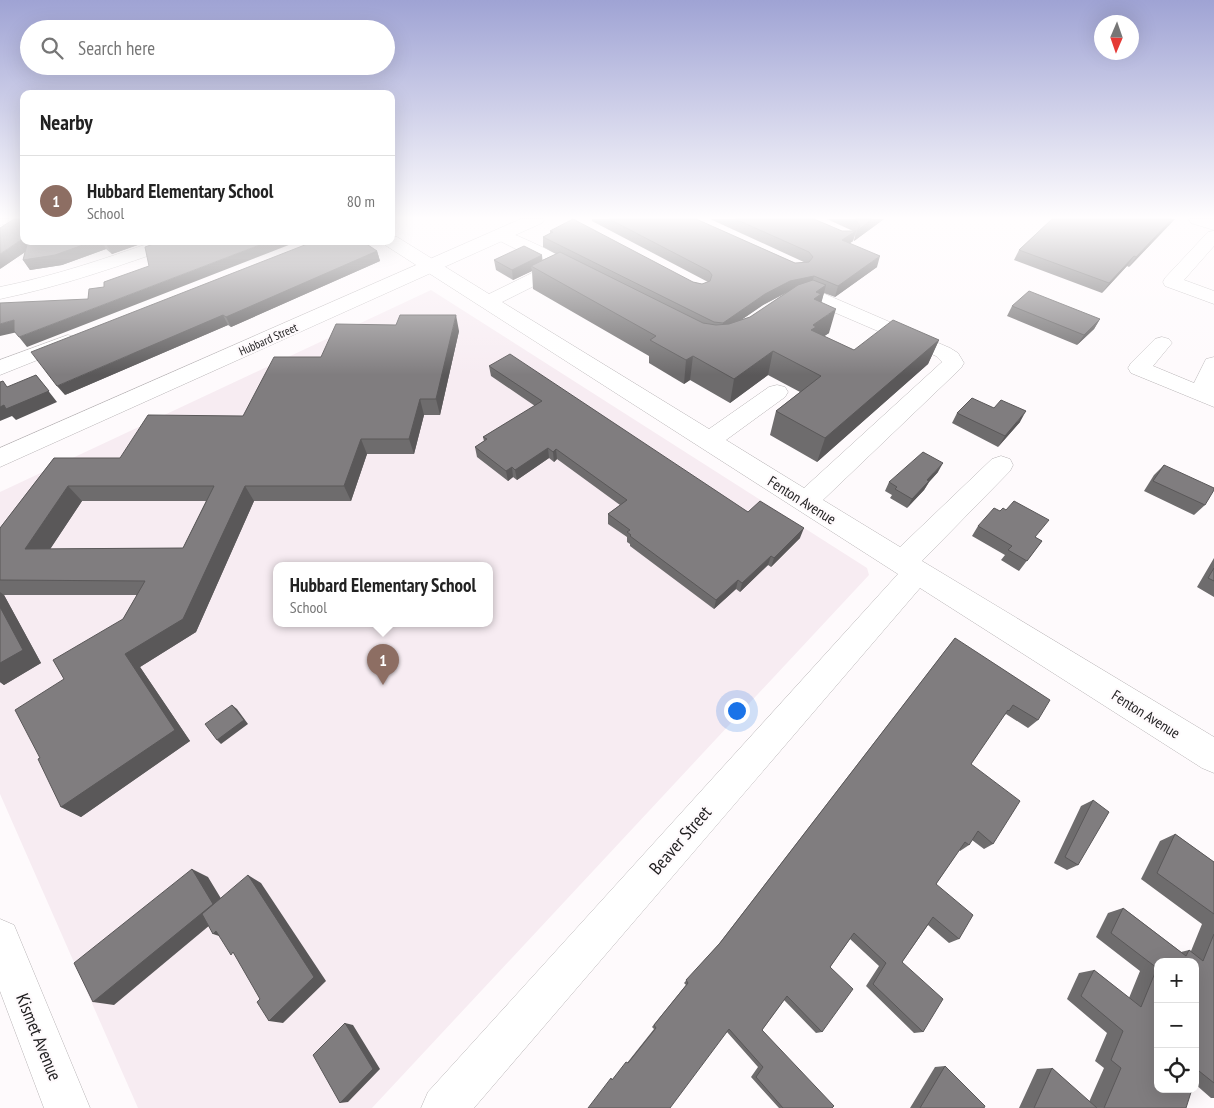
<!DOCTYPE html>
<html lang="en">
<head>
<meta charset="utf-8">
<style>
  :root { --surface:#fff; --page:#f6f6f6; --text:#222; --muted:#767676; --line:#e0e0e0; --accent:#961c76 }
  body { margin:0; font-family:"PT Sans Narrow",sans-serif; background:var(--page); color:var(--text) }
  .controls { position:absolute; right:15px; bottom:15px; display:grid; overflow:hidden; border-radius:10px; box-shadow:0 5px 20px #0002 }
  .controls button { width:45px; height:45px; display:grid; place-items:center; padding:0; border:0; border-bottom:1px solid var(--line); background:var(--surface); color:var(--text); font:25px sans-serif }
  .compass { position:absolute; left:1094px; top:15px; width:45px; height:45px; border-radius:50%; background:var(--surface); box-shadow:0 5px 20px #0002; rotate:182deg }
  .you { position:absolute; left:736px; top:710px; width:18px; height:18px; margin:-12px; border:4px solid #fff; border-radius:50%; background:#1a73e8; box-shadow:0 0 0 8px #1a73e833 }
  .badge { display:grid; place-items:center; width:32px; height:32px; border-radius:50%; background:var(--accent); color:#fff; font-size:16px; font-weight:700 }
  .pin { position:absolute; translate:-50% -41px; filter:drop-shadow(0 1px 2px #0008) }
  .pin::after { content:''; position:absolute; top:26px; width:18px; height:15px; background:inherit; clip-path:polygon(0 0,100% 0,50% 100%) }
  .popup { position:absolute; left:273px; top:562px; width:220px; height:65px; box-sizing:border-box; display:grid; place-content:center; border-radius:10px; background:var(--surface); filter:drop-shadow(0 1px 4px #0005); font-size:16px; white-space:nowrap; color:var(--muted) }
  .popup b { font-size:19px; color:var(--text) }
  .popup::after { content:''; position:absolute; left:50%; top:100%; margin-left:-10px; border:10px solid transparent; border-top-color:var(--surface) }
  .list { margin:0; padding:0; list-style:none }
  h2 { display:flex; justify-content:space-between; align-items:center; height:65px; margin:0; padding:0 20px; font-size:21px }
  h2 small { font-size:16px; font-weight:400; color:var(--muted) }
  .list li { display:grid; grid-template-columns:32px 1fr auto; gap:15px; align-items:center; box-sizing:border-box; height:90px; padding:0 20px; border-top:1px solid var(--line) }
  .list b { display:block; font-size:19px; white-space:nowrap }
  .list p { margin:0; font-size:16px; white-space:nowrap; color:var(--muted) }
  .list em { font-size:16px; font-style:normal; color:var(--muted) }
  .icon { flex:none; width:28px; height:28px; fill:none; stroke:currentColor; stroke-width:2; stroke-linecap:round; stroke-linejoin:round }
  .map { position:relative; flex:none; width:1214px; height:1108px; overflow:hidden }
  .search { position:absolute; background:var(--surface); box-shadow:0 5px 20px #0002; left:20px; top:20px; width:375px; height:55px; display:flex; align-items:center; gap:12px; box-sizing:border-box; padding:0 18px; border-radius:28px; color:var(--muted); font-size:19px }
  .panel { position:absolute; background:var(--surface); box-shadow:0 5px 20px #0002; left:20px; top:90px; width:375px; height:155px; border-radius:10px }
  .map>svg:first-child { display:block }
</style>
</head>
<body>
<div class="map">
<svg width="1214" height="1108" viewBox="0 0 1214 1108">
  <rect width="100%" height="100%" fill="#fefafc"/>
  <path fill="#f7ecf2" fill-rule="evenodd" d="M431,290L867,568L869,575L372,1108H138L0,794V492ZM277,566H489V624H277Z"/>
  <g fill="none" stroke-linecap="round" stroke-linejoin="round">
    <defs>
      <path id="minor" d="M0,219H9L6,224L0,225Z
        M1189,219H1214V230L1191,223Z
        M502,230C515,233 584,266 590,275L588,279L581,281L574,279L562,272L502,302L709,429L769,387L777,385L785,387L788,392L785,397L726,440L804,488L942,362L936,356L808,301L788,306L781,304L778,300C786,289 805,288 818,291L950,348L958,353L964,363L961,368L823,500L900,547L992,459L1001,456L1010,459L1013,465L1010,471L922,561L1214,737V773L1202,768L920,588L474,1108H421L428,1092L898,574L385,245L382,241H391V236L397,237L489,294L548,265L496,239L493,235L496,231Z
        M1214,231V246L1184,280L1214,291V304L1165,286L1163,282L1165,278L1208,232Z
        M156,241H182L179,245C119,266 63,286 0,299V287C54,276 104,259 156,241Z
        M68,335L75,337L78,341L75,345L0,375V360Z
        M1162,337L1169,339L1172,343L1153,366L1194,383L1206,359L1214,357V407L1131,373L1128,368L1131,363L1155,339Z
        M0,919L14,925L90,1108H44L0,991Z"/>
      <path id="major" d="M521,219H544L542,223L0,467V448Z"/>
    </defs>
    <use href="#minor" stroke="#b8b4b6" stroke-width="1"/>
    <use href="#major" stroke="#b8b4b6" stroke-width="1"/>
    <use href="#minor" fill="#fff" fill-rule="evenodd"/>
    <use href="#major" fill="#fff" fill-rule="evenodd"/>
  </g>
  <path fill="#6e6c6d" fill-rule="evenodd" d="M592,219H696L795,263H806L710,219H814L842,231H853L827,219H884L854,241L855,234L853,241L850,243L877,267L835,297L824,293L821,302L829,333L824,336L854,350L939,340L928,364L817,462L770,435L776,411L800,392L768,375L730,403L690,380L684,384L649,363V356L533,289L532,271L513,280L496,270L494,260L542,255V260L556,254L543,247V237L550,233V231L693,282L702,284L708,282L592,221ZM788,292L750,317L741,320L763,305Z
    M1052,219H1175L1129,267L1127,266L1102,293L1014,260L1019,250Z
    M24,241H149L112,254L106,249L62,265L30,270L23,260L25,252L0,269Z
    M315,241L377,251L380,261L231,327L228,325L65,395Z
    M1012,306L1100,319L1094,329L1077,345L1007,316Z
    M459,331L440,415H424L414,454H367L351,501H254L196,632L140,667L190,741L81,817L61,807L40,758L64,679L123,619L137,595H4L41,663L4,685L0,682V528L54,458H120L243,416L321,357ZM82,501H206L183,548L50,549Z
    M489,366L748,512L800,538L771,567L768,565L740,592L736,589L714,609L630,546V544L627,542V537L608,524V514L620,505L557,459L554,462L549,458L517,480L513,477L508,481L477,457L475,447L484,441L483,437L535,406L491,376Z
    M957,413L1020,422L998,447L952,423Z
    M1164,465L1205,505L1194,515L1144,491L1154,475Z
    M938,472L929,482L924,490L907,508L890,498L892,495L885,491L889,482Z
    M978,526L1035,537L1042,541L1019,571L1001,560L1005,555L972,536Z
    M1214,558V597L1197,587Z
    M955,638L1038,720L1028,728L1006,714L1003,716L971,764L993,844L984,849L972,840L969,845L960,851L959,850L936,884L959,939L949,943L928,925L902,962L923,1032L914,1033L866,986L879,966L850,939L830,967L822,1032L816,1033L784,1000L762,1030L832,1108H779L751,1077L758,1067L727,1032L612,1080L627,1063L654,1029L652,1027L686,985L684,983L718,945Z
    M1093,800L1078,865L1067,870L1054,863L1081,806Z
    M1175,834L1214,862V1098H1211L1195,1084V962L1186,1108H1019L1037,1069L1052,1068L1089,1102L1104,1068L1095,1061L1107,1033L1067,999L1079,973L1094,970L1129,998L1140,971L1096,937L1108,913L1123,908L1181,952L1189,950L1191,951L1202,924L1141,879L1160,841Z
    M945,1066L984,1108H910L935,1067Z"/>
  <path fill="#5a5859" d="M872,219H884L854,241L857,231Z
    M1172,219H1175L1129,267L1136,257Z
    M856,231L853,241L839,251L842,240Z
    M24,238V241H35L37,244L0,269V254Z
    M94,241H102L106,249L62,265L30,270L23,260Z
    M114,241H149L112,254L106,244Z
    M270,241H299L27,347L19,337Z
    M377,251L380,261L231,327L226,317Z
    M542,255L543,265L531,266L532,271L513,280L512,270Z
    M880,256L877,267L835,297L838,286Z
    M1134,256L1127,266L1102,293L1109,283Z
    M814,276L811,287L787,292L763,305L721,334L723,323L765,294L790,281Z
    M826,285L820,308L808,322L816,292Z
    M836,309L829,333L810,346L805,353L813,325Z
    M223,315L228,325L65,395L57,386Z
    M456,315L459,331L440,415L436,399Z
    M1100,319L1094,329L1077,345L1084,335Z
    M14,320L22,331L0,336V324Z
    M939,340L928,364L817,462L825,438Z
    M773,351L768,375L730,403L734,379Z
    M693,356L690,380L684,384L686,360Z
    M36,375L57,402L16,420L12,416L0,421V407Z
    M420,399L424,415L414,454L409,439Z
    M1026,411L1020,422L998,447L1005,436Z
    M361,439L367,454L351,501L344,486Z
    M548,448L549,458L517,480L515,470Z
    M556,449L557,459L554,462L553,452Z
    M943,463L938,472L929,482L924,490L907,508L912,499L927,480Z
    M512,467L513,477L508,481L506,471Z
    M68,486L82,501L41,563L25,549Z
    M245,486L254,501L196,632L140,667L190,741L81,817L61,807L125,654Z
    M804,528L800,538L771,567L774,558Z
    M771,556L768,565L740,592L742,583Z
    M738,580L736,589L714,609L716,600Z
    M0,592L4,595L41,663L4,685L0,682Z
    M232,705L237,709L248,724L221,744L217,740Z
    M192,869L208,877L228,910L114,1005L93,1002Z
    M248,875L261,883L326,981L283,1023L269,1021Z
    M216,931L228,939L213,934Z
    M345,1023L353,1025L380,1069L348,1102L340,1103Z"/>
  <path fill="#807d7f" stroke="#5a5859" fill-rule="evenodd" d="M14,219H24V238L0,254V228Z
    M573,219L693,282L702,284L710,281L712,275L709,271L609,219H696L795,263L809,262L813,257L809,252L735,219H814L842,231H856L842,240L880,256L838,286L814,276L790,281L765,294L723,323L714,322L543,237L553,232L550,231Z
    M855,219H872L857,231L860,226Z
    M1052,219H1172L1136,257L1134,256L1109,283L1019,250Z
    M28,241H94L55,255L23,260Z
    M103,241H114L106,244Z
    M162,241H270L19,337L14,331V320L0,324V303L88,299L89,289L104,287V282L149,266L145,247Z
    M315,241H342L343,242L362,241L377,251L226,317L223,315L57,386L31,352Z
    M524,246L542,255L512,270L494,260Z
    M560,252L703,323L716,325L729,324L750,317L798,285L813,280L826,285L816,292L821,294L814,299L836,309L813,325L816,327L811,330L854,350L893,320L939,340L825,438L776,411L821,376L773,351L734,379L693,356L686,360L650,340L656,336L531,266Z
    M1029,291L1100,319L1084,335L1012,306Z
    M400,315H456L436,399H420L409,439H361L344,486H245L183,619L125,654L175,730L61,807L38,759L40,758L15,710L64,679L53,660L123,619L145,581L0,580V528L54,458H120L148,415L243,416L274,357H321L336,324L396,325ZM68,486H214L183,548L25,549Z
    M510,354L748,512L760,501L804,528L774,558L771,556L742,583L738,580L716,600L630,536L631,535L627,532L630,530L608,514L627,500L556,449L553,452L548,448L515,470L512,467L506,471L475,447L487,439L483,437L542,401L489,366Z
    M36,375L49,391L6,409L4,405L0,407V382L3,381L7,387Z
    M972,398L994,408L1001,400L1026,411L1005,436L957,413Z
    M923,452L943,463L927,480L929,481L912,499L895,489L897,487L889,482Z
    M1164,465L1214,488V490L1205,505L1153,481Z
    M1014,501L1049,520L1035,537L1042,541L1027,561L1008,550L1012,546L978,526L994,508L1000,511L1003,508L1006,510Z
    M1214,568V581L1208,578Z
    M0,607L23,650L0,663Z
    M955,638L1050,700L1038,720L1013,705L1009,711L1008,710L971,764L1020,801L993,844L978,831L969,845L965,842L936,884L973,915L959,939L933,917L902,962L943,999L923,1032L873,984L886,963L854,933L830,967L853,989L822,1032L787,996L762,1030L834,1106L832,1108H783L756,1077L763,1067L729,1029L670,1108H588L611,1078L612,1080L626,1062L628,1063L656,1028L654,1025L688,983L686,980L720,943Z
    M232,705L244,720L217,740L205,724Z
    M1093,800L1109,812L1078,865L1065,857Z
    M1175,834L1214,862V914L1157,873Z
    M192,869L213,904L93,1002L74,963Z
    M248,875L314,977L269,1021L257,1002L260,999L233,952L231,955L216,931L213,934L202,914Z
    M1123,908L1186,956L1189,950L1203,961L1214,934V1083L1199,1071L1195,1081V962H1158V1089H1192L1186,1108H1104L1121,1068L1111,1060L1123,1031L1081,996L1094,970L1141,1007L1157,968L1111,933Z
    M345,1023L373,1069L340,1103L313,1055Z
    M945,1066L985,1106L984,1108H920Z
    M1052,1068L1097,1108H1034Z"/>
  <linearGradient id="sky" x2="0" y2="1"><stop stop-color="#9fa3d4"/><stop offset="0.58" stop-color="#fffdfe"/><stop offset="1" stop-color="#fffdfe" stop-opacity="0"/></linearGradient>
  <rect width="1214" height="375" fill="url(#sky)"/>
  <g text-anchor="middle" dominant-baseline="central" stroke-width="4.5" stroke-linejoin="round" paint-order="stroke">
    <g font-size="12" fill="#1f1e1f" stroke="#fefafc">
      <text transform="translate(268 339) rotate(-24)">Hubbard Street</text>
    </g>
    <g font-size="15" fill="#1f1e1f" stroke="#fefafc">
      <text transform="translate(802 500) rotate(32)">Fenton Avenue</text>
      <text transform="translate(1146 714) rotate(32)">Fenton Avenue</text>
    </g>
    <g font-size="18" fill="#1f1e1f" stroke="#fefafc">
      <text transform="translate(680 840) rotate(-49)">Beaver Street</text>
      <text transform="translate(39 1037) rotate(68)">Kismet Avenue</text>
    </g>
  </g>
</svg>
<div class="controls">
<button>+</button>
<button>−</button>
<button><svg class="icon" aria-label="locate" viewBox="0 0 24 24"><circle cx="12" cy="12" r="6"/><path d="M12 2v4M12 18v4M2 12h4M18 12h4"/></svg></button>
</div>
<svg class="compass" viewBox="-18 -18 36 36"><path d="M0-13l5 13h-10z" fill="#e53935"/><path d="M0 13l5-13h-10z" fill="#767676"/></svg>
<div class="you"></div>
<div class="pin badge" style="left:383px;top:685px;background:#8d6e63">1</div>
<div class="popup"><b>Hubbard Elementary School</b>School</div>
<div class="search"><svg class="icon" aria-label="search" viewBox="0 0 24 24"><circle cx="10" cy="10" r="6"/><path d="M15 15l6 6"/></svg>Search here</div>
<section class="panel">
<h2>Nearby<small></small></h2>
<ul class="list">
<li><span class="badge" style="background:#8d6e63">1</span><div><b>Hubbard Elementary School</b><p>School</p></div><em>80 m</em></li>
</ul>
</section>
</div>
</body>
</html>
